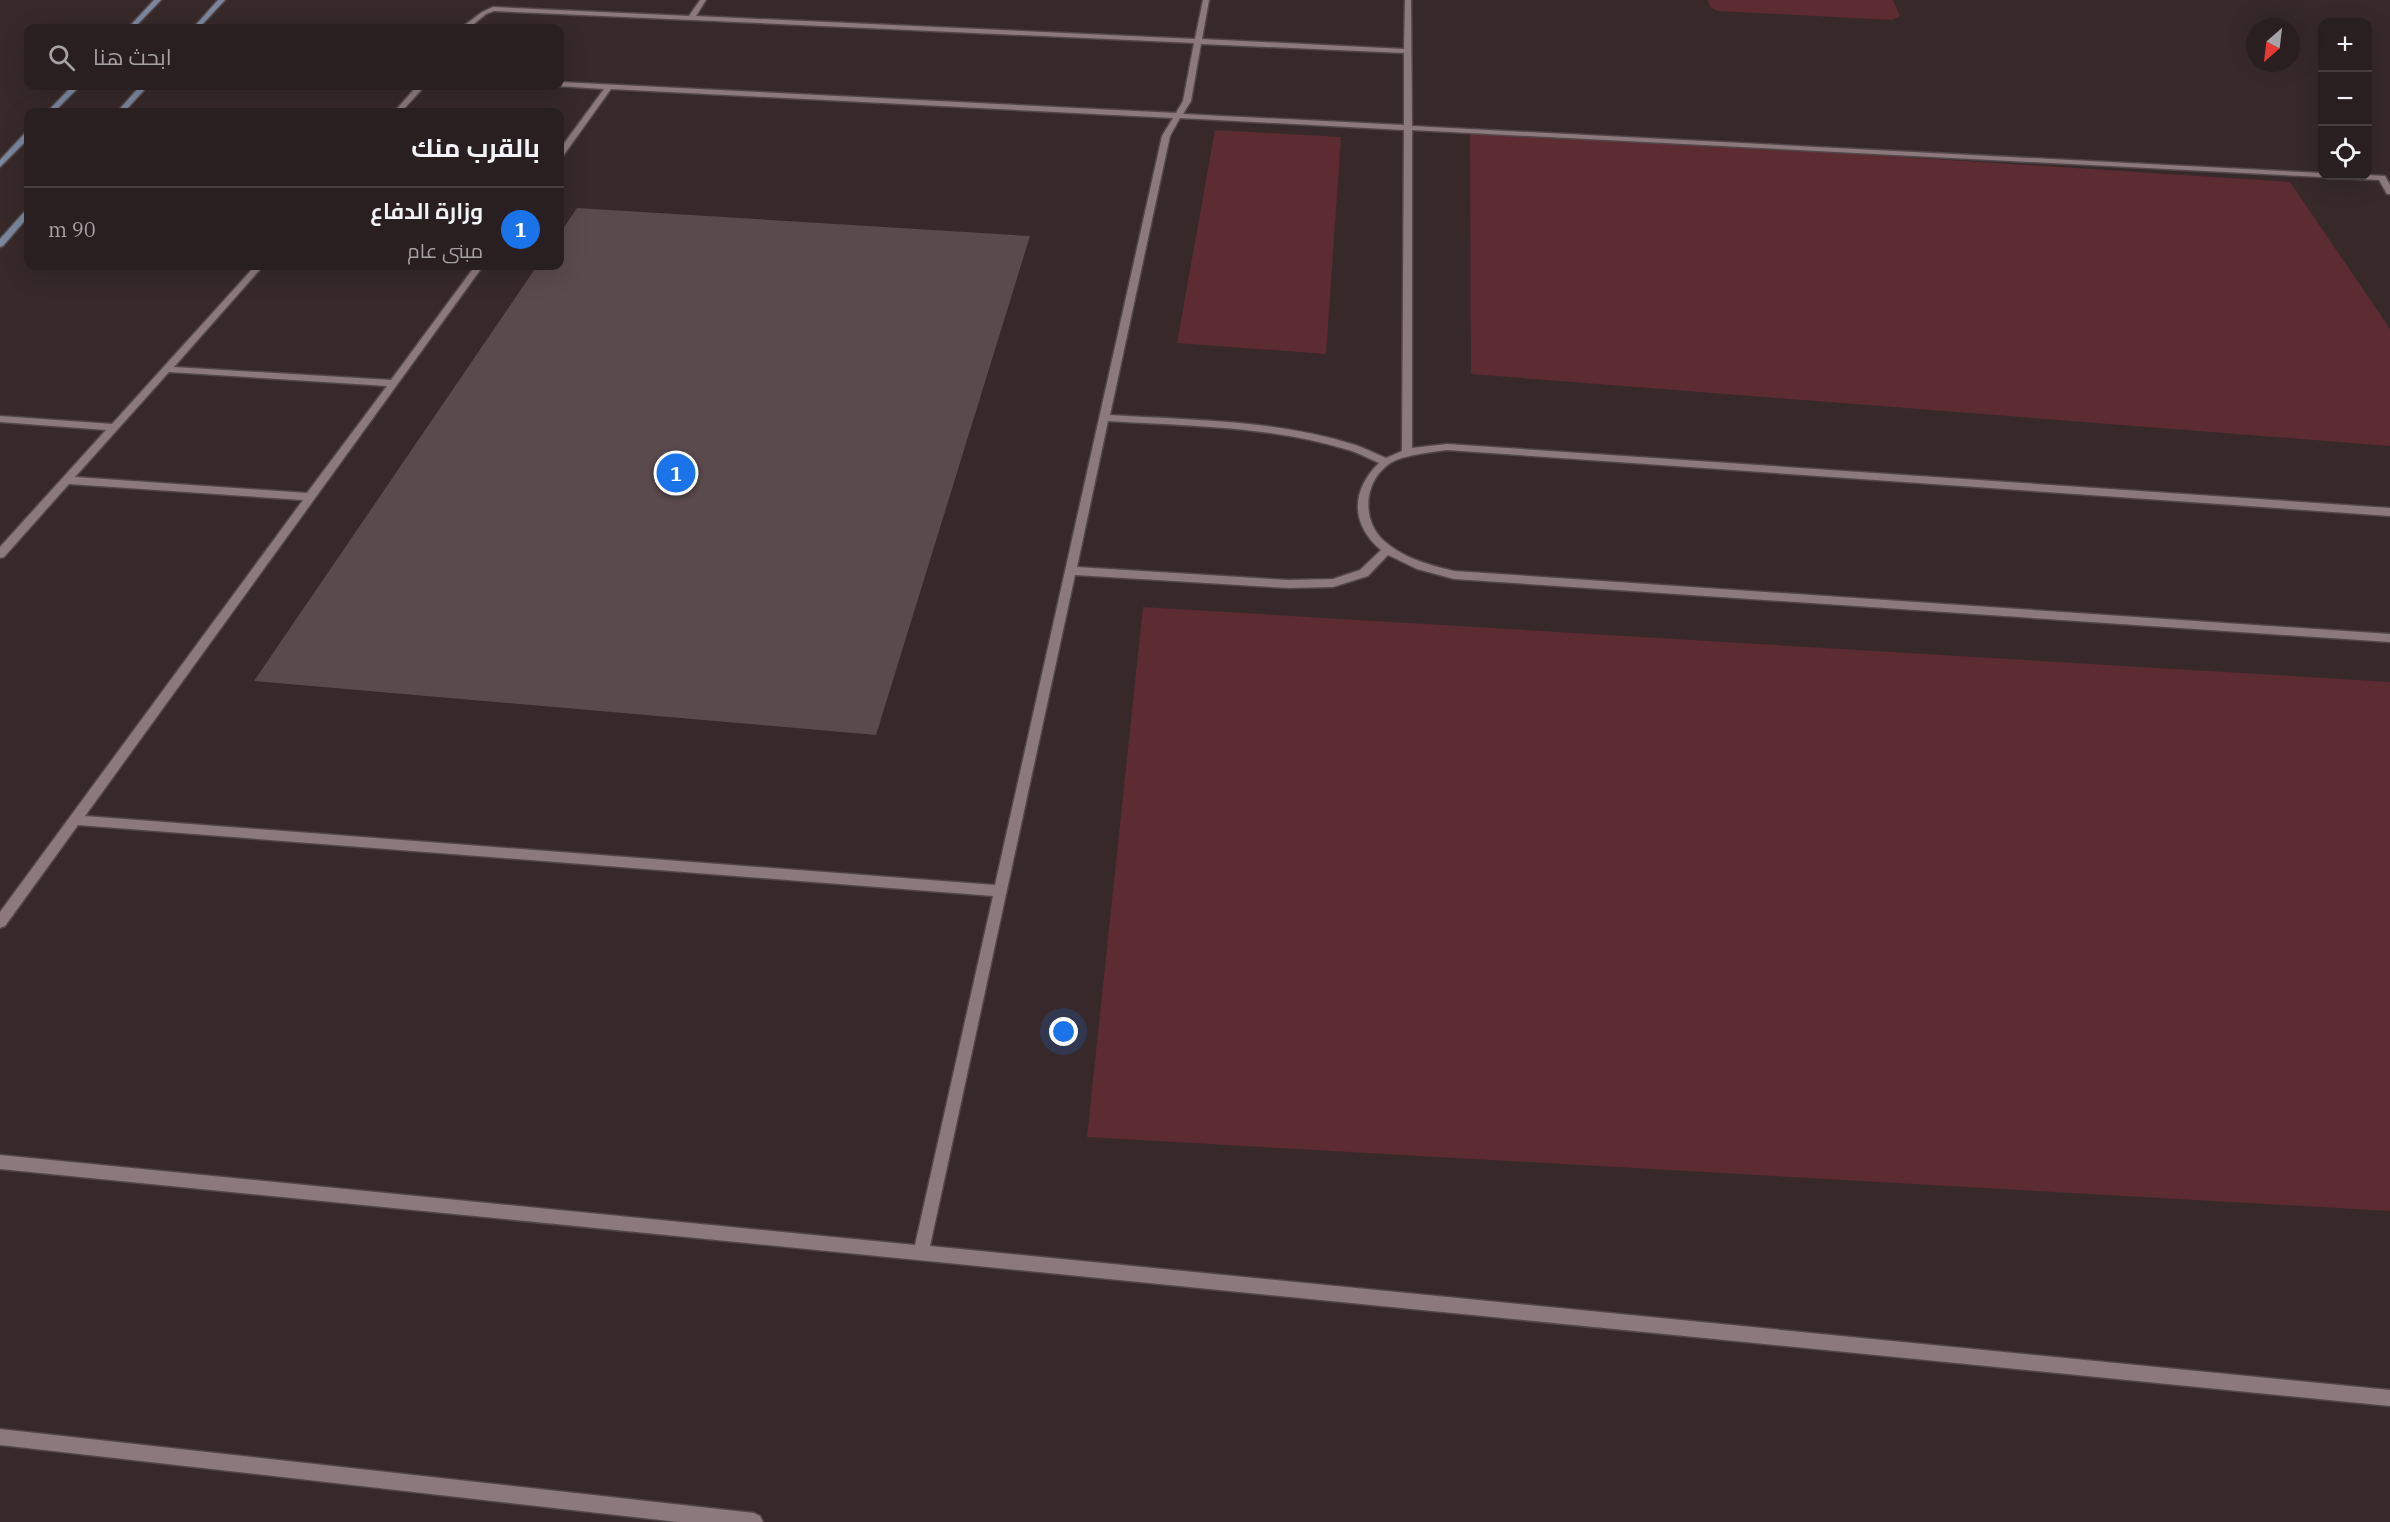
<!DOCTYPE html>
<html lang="ar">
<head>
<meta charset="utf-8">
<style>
  :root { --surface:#291f20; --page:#352c2d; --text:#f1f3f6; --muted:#a5a2a5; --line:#453d3e; --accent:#1a73e8 }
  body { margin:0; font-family:"IBM Plex Serif",Cairo,serif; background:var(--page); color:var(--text); direction:rtl }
  .controls { position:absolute; right:18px; top:18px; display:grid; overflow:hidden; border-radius:12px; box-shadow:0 6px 24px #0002 }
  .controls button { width:54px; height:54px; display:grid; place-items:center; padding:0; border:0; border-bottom:2px solid var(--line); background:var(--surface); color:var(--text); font:30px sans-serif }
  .compass { position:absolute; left:2246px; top:18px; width:54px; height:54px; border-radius:50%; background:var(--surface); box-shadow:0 6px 24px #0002; rotate:208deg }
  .you { position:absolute; left:1064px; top:1032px; width:21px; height:21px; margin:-15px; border:4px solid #fff; border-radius:50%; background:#1a73e8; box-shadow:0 0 0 9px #1a73e833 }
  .badge { display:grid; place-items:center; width:39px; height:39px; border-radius:50%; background:var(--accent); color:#fff; font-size:20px; font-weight:700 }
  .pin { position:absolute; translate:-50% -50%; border:3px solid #fff; box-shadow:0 2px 6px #0006 }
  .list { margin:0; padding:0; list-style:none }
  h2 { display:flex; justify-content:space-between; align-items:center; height:78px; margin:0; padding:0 24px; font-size:26px }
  h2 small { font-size:20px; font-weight:400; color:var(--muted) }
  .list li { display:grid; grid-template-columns:39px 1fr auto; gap:18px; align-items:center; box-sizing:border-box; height:84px; padding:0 24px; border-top:2px solid var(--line) }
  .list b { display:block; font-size:22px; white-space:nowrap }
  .list p { margin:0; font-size:20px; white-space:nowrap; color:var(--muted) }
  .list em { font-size:20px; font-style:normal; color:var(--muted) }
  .icon { flex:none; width:33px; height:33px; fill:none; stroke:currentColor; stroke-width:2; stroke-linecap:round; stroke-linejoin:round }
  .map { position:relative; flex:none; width:2390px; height:1522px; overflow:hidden; direction:ltr }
  .search { position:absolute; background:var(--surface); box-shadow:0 6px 24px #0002; left:24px; top:24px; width:540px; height:66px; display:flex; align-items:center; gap:15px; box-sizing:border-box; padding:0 21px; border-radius:12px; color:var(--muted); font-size:22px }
  .panel { position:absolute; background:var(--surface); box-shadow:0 6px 24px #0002; left:24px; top:108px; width:540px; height:162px; border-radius:12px; direction:rtl }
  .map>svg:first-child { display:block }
</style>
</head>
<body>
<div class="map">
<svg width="2390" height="1522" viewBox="0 0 2390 1522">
  <rect width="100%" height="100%" fill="#37292a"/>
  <path fill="#5d2b32" d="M1708,0H1893L1900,16L1892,20L1718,11L1710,7Z
    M1470,129L2290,182L2390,329V446L1471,374Z
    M1215,130L1341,137L1326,354L1177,343Z
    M1143,607L2390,682V1211L1087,1137Z"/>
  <path fill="#5a4a4b" d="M577,208L1030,236L876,735L254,681L537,266H560V233Z"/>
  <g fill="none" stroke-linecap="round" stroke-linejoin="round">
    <defs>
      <path id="lane" d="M700,0H706L696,16L1195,39L1203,0H1209L1202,39L1404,49L1405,0H1411L1412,126L2322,173V176H2326L2322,177L1412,130V448L1447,444L2390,508V516L1447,450C1432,452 1416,454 1402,458C1367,468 1357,515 1383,540C1403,558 1429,565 1454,571L2390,634V642L1454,579L1417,569L1388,555L1368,576L1333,587L1288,588L1075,575L930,1246L2390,1390V1406L0,1169V1155L915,1245L993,896L78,825L5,926L0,928V912L303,500L69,484L4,557L0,558V547L106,430L0,422V416L112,424L255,266H263L174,367L391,380L475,266H483L85,816L995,885L1162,136L1173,118L611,89L563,156H560V149L604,89L557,86H560V82L1176,113L1183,101L1194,43L494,11L486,14L469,28H461L482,12L493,7L689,16ZM1201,44L1404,53V125L1183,114L1191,101ZM1180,118L1404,130L1402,451L1386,458C1374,453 1363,447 1352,444C1274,420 1190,420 1110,415L1170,136ZM169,372L387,386L307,493L75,477ZM1108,421C1187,426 1269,426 1345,449C1357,452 1368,458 1379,463C1351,490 1350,524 1381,550L1360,570L1333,579L1288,580L1077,567Z
        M417,86H425L401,112H394Z
        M2368,175L2385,176L2390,185V194H2387L2379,180L2336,178L2332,176Z
        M0,1429L754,1513L760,1516L763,1522H678L0,1445Z"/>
      <path id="secondary" d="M154,0H161L134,28H128Z
        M218,0H225L199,28H193Z
        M72,86H80L54,112H47Z
        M140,86H148L124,112H117Z
        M25,133H28V139L0,167V160Z
        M25,211H28V217L3,246L0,247V239Z"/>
    </defs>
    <use href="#lane" stroke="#524648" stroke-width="3"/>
    <use href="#secondary" stroke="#524648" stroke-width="3"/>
    <use href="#lane" fill="#8b797b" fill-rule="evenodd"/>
    <use href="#secondary" fill="#7a869e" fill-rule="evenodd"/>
  </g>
</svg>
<div class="controls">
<button>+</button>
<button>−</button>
<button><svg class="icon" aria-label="locate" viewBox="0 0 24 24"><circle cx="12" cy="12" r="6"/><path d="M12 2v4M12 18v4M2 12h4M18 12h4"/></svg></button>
</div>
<svg class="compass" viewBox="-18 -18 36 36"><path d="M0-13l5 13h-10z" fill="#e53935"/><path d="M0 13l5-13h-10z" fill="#a5a2a5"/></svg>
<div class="you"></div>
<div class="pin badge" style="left:676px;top:473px">1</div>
<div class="search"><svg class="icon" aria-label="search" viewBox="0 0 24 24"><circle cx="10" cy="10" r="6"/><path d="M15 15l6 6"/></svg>ابحث هنا</div>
<section class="panel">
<h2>بالقرب منك<small></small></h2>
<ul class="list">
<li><span class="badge">1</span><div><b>وزارة الدفاع</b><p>مبنى عام</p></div><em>90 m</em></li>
</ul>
</section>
</div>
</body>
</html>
